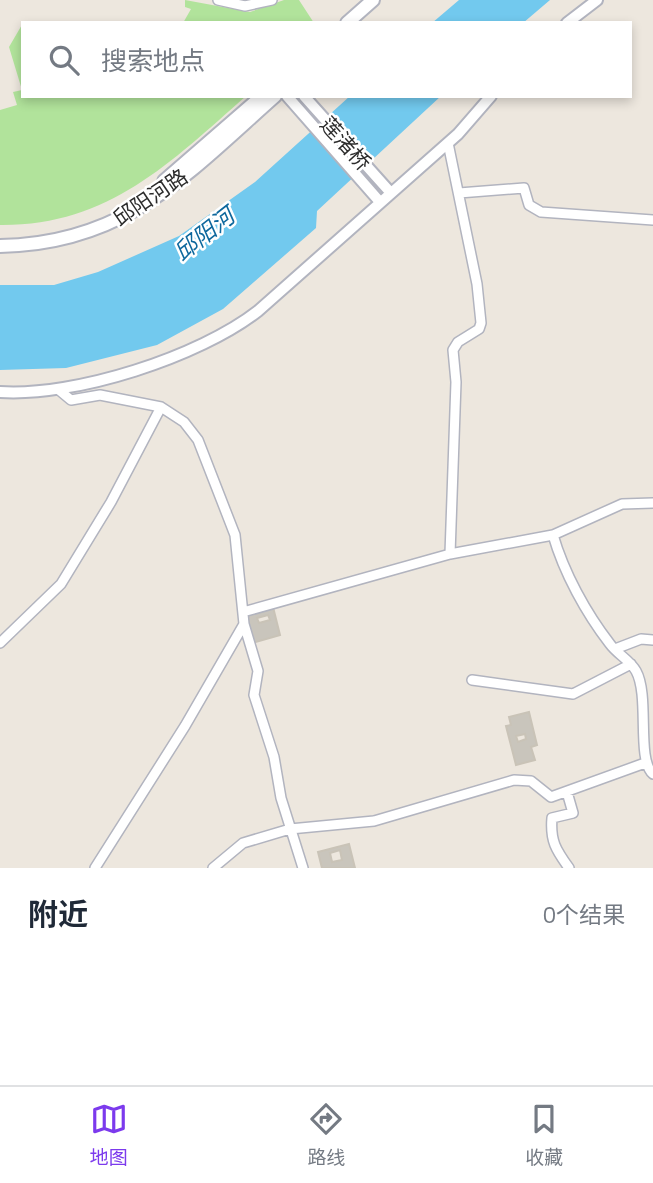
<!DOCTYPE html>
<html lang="zh">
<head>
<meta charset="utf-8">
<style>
  :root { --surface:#fff; --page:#f2f2f3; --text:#1f2937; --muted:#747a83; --line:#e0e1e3; --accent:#7c3aed }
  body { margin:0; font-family:"Titillium Web","Noto Sans SC",sans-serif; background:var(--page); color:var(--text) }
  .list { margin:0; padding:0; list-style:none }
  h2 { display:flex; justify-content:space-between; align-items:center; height:91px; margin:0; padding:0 28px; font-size:30px }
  h2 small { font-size:23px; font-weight:400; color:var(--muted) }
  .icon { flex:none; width:38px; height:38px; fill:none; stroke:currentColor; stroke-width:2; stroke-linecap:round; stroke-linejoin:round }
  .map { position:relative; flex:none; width:653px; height:868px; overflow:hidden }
  .search { position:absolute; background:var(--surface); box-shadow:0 4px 10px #0003; left:21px; right:21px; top:21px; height:77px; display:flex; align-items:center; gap:18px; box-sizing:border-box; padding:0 24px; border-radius:0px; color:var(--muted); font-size:26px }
  .sheet { height:217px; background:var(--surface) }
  nav { display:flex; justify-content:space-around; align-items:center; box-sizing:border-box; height:98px; border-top:2px solid var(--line); background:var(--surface); font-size:19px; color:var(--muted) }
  nav a { display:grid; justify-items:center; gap:4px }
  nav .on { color:var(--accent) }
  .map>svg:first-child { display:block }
</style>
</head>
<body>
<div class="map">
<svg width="653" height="868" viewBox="0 0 653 868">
  <rect width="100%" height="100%" fill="#ede7de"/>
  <path fill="#b1e39b" d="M185,0L250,12L284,0H299L314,23H183L191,9L185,7Z
    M23,23V96H246C170,163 108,226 0,225V110L17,105L13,92L22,90L9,47Z"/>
  <path fill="#72c9ee" d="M459,0H550L523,23H432Z
    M350,96H441L317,211L316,228L223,309L157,345L66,368L0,370V285H54L98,272L179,236L255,182Z"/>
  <path fill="#c9c5bc" stroke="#c9c3b7" stroke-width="2" fill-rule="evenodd" d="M273,607L280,635L252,643L244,615ZM268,615L270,620L259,623L257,618Z
    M529,712L537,745L531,747L535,760L516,765L506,726L511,725L509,717ZM525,734L526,739L518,742L516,736Z
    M349,844L355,868H322L318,852ZM340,850L342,860L332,862L330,853Z"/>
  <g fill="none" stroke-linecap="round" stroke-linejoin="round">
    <defs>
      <path id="minor" d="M218,0L245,6L272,0
        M448,143L477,284L481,323L479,329L458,342L453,350L456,382L450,554
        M459,193L524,188L529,205L541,212L653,220
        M59,390L71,400L100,395L161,407L184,422L198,440L235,535L244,624L258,671L254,695L274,757L281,798L303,868
        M553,535C564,573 586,613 610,644C617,654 630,660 636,671C650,696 636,759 653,774
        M243,612L450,554L553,535L622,504L653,503
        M0,643L61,584L111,502L161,407
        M615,649L641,639L653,640
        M472,680L573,694L631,664
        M567,792L573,813L552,818C550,841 556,850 569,868
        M95,868L185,726L244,624
        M213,868L243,843L290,829L374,821L514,780L531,781L551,797L645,763"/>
      <path id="tertiary" d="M567,23L597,0
        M287,96L380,202
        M304,96L390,192
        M0,392C75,397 199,357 258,311L458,134L491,96"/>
      <path id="secondary" d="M347,23L373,0
        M164,181L262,96
        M0,246C126,244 187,174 275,96"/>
    </defs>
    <use href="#minor" stroke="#b2b4bf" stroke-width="12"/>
    <use href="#tertiary" stroke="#b2b4bf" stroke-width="14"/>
    <use href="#secondary" stroke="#b2b4bf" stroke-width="16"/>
    <use href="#minor" stroke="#fff" stroke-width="9"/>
    <use href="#tertiary" stroke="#fff" stroke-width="10"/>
    <use href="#secondary" stroke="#fff" stroke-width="12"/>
  </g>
  <g text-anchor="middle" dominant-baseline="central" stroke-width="5" stroke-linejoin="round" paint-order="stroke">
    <g font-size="21" fill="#2c2c2c" stroke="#fff">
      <text transform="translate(346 143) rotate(48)">莲渚桥</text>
      <text transform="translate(150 197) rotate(-34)">邱阳河路</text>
    </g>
    <g font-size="23" font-style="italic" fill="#0e689d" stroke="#fff">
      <text transform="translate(204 234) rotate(-38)">邱阳河</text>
    </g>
  </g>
</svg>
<div class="search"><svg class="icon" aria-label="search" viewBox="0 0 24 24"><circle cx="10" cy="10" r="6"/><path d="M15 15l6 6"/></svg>搜索地点</div>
</div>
<section class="sheet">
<h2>附近<small>0个结果</small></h2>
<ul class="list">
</ul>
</section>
<nav>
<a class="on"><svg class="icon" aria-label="map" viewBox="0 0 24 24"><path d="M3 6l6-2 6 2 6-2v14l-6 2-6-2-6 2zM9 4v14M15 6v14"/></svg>地图</a>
<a><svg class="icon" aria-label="directions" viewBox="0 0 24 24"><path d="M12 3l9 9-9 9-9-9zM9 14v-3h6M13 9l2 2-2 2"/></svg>路线</a>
<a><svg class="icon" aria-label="saved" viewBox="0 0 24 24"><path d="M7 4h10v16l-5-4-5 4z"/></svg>收藏</a>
</nav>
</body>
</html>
